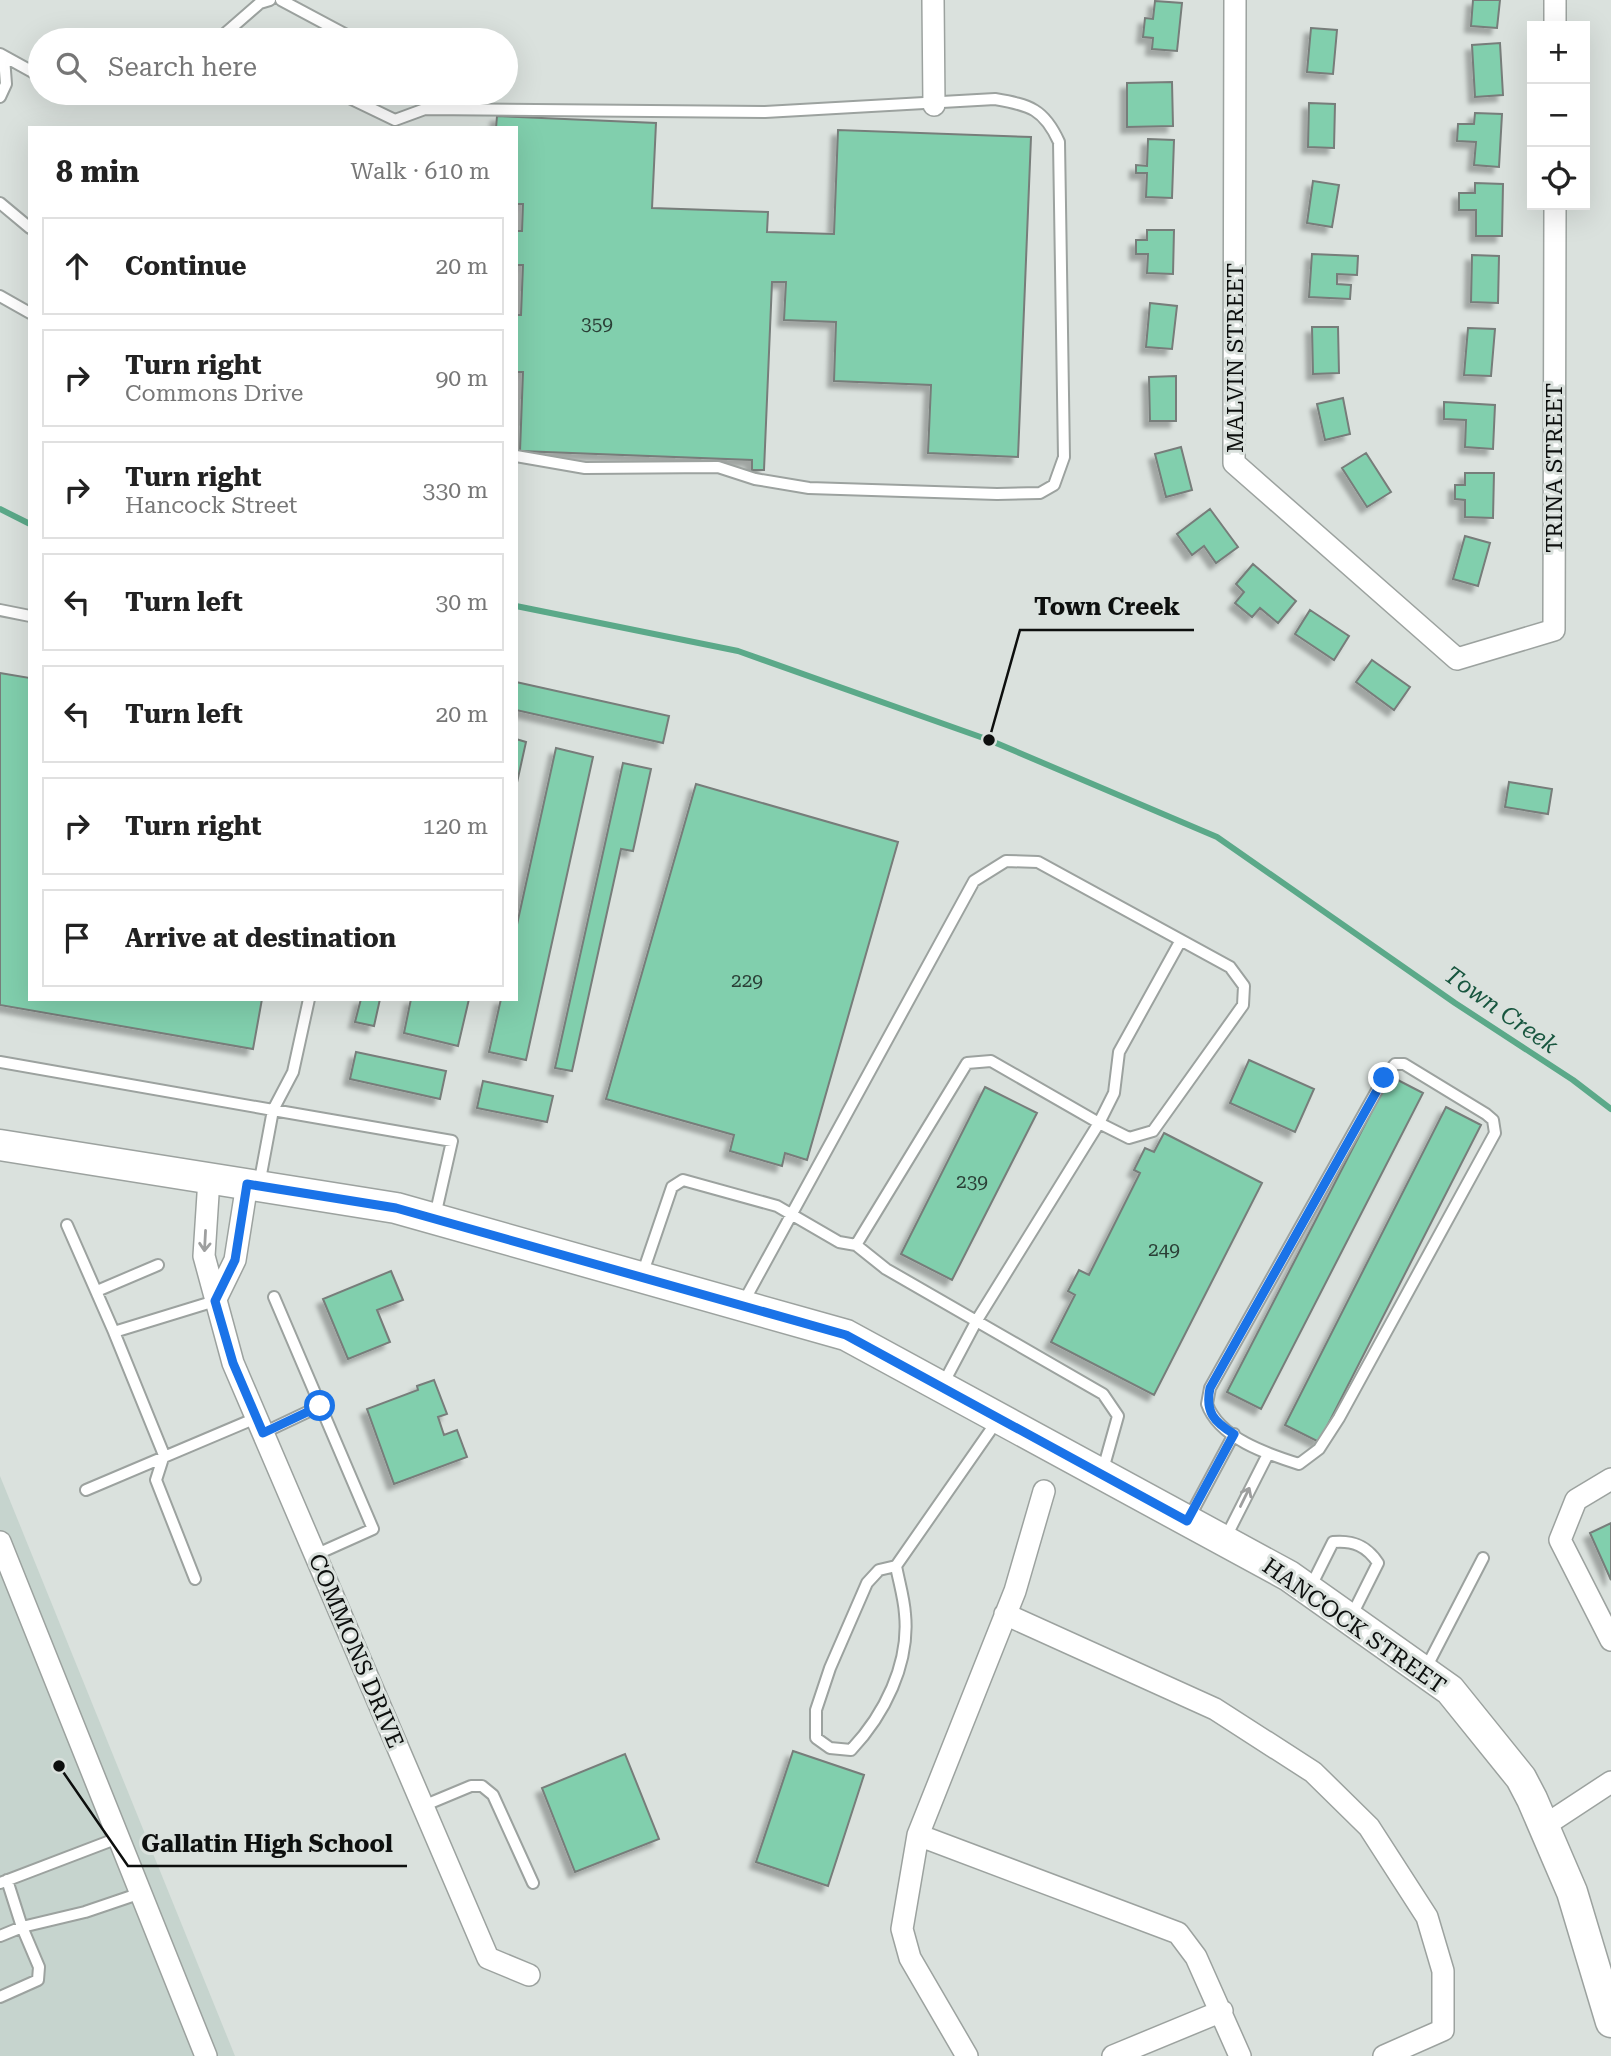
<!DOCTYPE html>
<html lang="en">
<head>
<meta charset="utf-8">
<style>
  :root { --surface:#fff; --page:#f2f2f2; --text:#222; --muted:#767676; --line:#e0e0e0 }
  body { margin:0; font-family:"Roboto Serif",serif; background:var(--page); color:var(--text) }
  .controls { position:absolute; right:21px; top:21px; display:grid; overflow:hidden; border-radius:0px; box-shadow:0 7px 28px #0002 }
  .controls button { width:63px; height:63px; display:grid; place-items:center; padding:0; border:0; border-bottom:2px solid var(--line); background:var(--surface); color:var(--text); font:35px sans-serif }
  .stop { position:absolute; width:21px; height:21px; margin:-16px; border:5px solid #1a73e8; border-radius:50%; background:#fff }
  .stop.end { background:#1a73e8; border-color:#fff; box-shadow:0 2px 7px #0008 }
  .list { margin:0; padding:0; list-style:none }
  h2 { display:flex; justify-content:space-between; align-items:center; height:91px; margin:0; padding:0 28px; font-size:30px }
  h2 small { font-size:23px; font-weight:400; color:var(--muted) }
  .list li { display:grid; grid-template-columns:46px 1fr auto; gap:21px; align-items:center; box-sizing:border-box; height:98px; margin:0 14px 14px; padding:0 14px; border:2px solid var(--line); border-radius:0px }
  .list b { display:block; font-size:26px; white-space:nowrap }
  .list p { margin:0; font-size:23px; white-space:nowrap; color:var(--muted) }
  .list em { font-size:23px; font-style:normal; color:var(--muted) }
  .icon { flex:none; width:38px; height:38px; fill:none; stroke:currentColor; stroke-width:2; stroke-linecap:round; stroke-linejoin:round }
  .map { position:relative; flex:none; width:1611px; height:2056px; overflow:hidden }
  .search { position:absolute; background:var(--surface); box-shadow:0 7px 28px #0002; left:28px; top:28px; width:490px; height:77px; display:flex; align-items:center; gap:18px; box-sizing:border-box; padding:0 24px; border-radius:38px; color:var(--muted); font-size:26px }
  .panel { position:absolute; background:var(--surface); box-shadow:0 7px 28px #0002; left:28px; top:126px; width:490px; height:875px; border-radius:0px }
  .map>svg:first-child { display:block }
</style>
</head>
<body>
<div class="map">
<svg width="1611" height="2056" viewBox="0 0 1611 2056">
  <defs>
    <filter id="shadow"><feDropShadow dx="-6" dy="6" stdDeviation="2" flood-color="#0004"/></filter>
  </defs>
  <rect width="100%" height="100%" fill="#dae1dd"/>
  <path fill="#c6d4ce" d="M0,1476L235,2056H0Z"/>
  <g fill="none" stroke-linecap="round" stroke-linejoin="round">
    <path stroke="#5ba989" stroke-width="6" d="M0,509L30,524
      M516,606L738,651L989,740L1217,837L1455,1003L1573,1080L1611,1109"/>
  </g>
  <path fill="#81cfad" stroke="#777d7a" stroke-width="2" filter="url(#shadow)" d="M1473,0H1500L1497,28L1471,26Z
    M1155,1L1182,3L1177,51L1152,49L1153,38L1143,37L1145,18L1153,19Z
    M1311,28L1337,30L1333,74L1307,72Z
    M1500,43L1503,95L1475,97L1472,45Z
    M1172,82L1173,126L1127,127V83Z
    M1309,103L1335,104L1334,148L1308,147Z
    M1475,113L1502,114L1499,167L1474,165L1476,142L1457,141L1458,124H1474Z
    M497,116L656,123L652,208L768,212L767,232L834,234L838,130L1031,137L1018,457L928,453L931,385L834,381L836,322L784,320L786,282H772L764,470H752V460L520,451L523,372H516V315H521L523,265H516V231H522L523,204H516V128H496Z
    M1148,139L1174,140L1172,198L1146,197L1147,173H1136V165L1147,166Z
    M1313,181L1339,185L1332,227L1307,223Z
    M1475,183L1503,184L1502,236H1476V210H1459V193H1475Z
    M1147,230H1174L1173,274L1147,273L1148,254H1136V240H1147Z
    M1312,254L1358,256L1357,275L1337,274V284L1351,285L1350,299L1309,297Z
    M1472,255L1499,256L1498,303L1471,302Z
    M1150,303L1177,306L1172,349L1146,347Z
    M1312,327H1338L1339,373L1313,374Z
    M1468,328L1495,329L1491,376L1464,375Z
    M1176,376V421H1150L1149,377Z
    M1343,398L1350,434L1325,440L1317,404Z
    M1444,402L1495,405L1493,449L1465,447L1466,420L1444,419Z
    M1181,447L1192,490L1166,497L1155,454Z
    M1366,453L1391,492L1367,507L1342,468Z
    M1465,473H1494L1493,518L1465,517V500L1455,499V485H1465Z
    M1210,509L1238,547L1216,563L1204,546L1192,555L1177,534Z
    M1465,536L1490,543L1478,586L1453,579Z
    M1253,564L1296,601L1278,623L1260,608L1252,617L1235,603L1244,592L1236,584Z
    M1310,610L1349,636L1334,660L1295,634Z
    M1372,660L1410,687L1394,710L1356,682Z
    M0,673L30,678V999H262L253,1049L0,1005Z
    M516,682L669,716L663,743L516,710Z
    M516,739L526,742L516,787Z
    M556,748L593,757L526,1060L489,1052L501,999H516V929Z
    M623,763L651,769L633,851L621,849L572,1071L555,1068Z
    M1509,782L1552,789L1548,814L1505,807Z
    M696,784L898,842L807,1160L785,1153L782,1166L730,1151L734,1135L606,1099Z
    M361,999H380L374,1026L355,1022Z
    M411,999H469L458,1046L404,1033Z
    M356,1052L446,1071L440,1099L350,1079Z
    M1249,1060L1314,1089L1295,1132L1230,1103Z
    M1390,1076L1423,1093L1261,1409L1227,1392Z
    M483,1081L553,1096L547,1122L477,1108Z
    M985,1087L1037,1113L952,1280L901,1254Z
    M1446,1107L1481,1125L1319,1442L1285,1425Z
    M1164,1133L1262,1183L1154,1395L1051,1342L1075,1295L1068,1291L1079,1270L1089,1275L1140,1173L1134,1170L1145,1148L1154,1152Z
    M391,1271L403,1300L377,1310L390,1342L348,1359L323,1299Z
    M434,1380L447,1414L438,1417L444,1435L457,1430L467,1457L394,1484L367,1409L418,1390L417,1386Z
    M1611,1523V1580L1590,1533Z
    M793,1751L864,1775L828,1886L756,1862Z
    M625,1754L659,1839L575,1872L542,1788Z"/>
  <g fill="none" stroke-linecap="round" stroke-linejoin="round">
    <defs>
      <path id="lane" d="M281,0L352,38
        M221,37L260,3L270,0
        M0,54L40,76
        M339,93L395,120L425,109L765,112L995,99C1030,105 1044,109 1059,142L1064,457L1054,485L1040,493L997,494L809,488L755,479L718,467L585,468L516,456
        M0,97L6,84L4,57
        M0,203L30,228
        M0,296L30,313
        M0,610L30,616
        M309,999L293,1072L273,1110L452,1141L435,1216
        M0,1062L273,1110L259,1185
        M1395,1064H1404L1486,1114L1493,1120L1495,1133L1339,1418L1319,1449L1299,1464C1267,1454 1219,1438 1207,1404L1210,1388L1384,1078Z
        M67,1225L114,1332L215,1301
        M856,1245L967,1063L991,1061L1099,1123L1114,1093L1119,1052L1181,940
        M642,1275L672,1187L683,1180L777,1206L839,1242L856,1245L886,1269L1103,1394L1118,1416L1102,1473
        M97,1291L158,1265
        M274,1297L373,1529L315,1555
        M743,1303L974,881L1006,861L1038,862L1230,967L1244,986L1243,1005L1153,1131L1129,1138L1099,1123L977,1320L942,1386
        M114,1332L164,1455L156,1480L195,1579
        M263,1433L320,1406
        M86,1490L256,1418
        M1189,1518L1234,1434
        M1225,1539L1268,1454
        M896,1566L879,1570L867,1583L830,1668L816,1710V1738L830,1748L851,1750C884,1715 910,1664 905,1614C904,1598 899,1582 896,1566L997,1421
        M1310,1588L1333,1542C1353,1540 1367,1546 1378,1563L1351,1617
        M1425,1670L1483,1558
        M423,1806L471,1786H482L493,1795L533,1883
        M0,1883L118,1838
        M0,1936L22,1927L7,1880
        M0,1997L38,1980L39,1967L22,1927L85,1912L141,1893"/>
      <path id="street" d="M933,0L934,105
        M1235,0L1234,463L1457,659L1554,630L1555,205
        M1555,26V0
        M209,1179L204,1256L233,1363L488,1958L529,1975
        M215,1301L235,1260L247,1184
        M1611,1479L1576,1500L1560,1540L1611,1640
        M0,1542L206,2056
        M1005,1614L1215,1709L1313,1772L1369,1827L1427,1917L1443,1971V2030L1384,2056
        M1544,1826L1611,1782
        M918,1835L1178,1933L1196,1957L1240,2056
        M967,2056L910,1958L902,1929L918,1835L1015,1591L1044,1491
        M1113,2056L1222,2011"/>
      <path id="secondary" d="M0,1145L396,1208L846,1335L1289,1576L1450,1690L1521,1778L1532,1799L1572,1892L1611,2022"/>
    </defs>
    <use href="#lane" stroke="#9ca29f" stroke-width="14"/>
    <use href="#street" stroke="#9ca29f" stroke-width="24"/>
    <use href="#secondary" stroke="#9ca29f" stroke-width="33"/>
    <use href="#lane" stroke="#fff" stroke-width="10"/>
    <use href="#street" stroke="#fff" stroke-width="21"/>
    <use href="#secondary" stroke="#fff" stroke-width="30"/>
  </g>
  <defs><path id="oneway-shaft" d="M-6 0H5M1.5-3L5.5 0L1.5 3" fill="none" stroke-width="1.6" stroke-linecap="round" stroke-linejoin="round" transform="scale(1.75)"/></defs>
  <g stroke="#9e9f9f">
    <use href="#oneway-shaft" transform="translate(205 1241) rotate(93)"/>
    <use href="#oneway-shaft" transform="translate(1245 1497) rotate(-64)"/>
  </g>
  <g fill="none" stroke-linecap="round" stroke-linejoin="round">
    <path stroke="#1a73e8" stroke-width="9" d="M320,1406L263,1433L233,1363L215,1301L235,1260L247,1184L396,1208L846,1335L1187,1521L1234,1434C1214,1422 1205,1412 1210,1388L1384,1078"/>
  </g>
  <g text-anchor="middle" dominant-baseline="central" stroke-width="6" stroke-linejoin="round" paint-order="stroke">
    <g font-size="19" fill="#2a3f36">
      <text x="597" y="323">359</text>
      <text x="747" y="980">229</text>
      <text x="972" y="1181">239</text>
      <text x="1164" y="1249">249</text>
    </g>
    <g font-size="23" fill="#0d0f0e" stroke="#dae1dd">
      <text transform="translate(1235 358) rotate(-90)">MALVIN STREET</text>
      <text transform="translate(1554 468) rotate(-90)">TRINA STREET</text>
      <text transform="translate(1354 1626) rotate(35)">HANCOCK STREET</text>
      <text transform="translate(356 1651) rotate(67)">COMMONS DRIVE</text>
    </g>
    <g font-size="24" font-style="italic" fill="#18563f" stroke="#dae1dd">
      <text transform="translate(1501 1010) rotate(35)">Town Creek</text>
    </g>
  </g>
  <path fill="none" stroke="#0d0f0e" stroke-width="2.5" d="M989 740L1020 630H1194M59 1766L128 1866H407"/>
  <g fill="#0d0f0e" stroke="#dae1dd" stroke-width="2.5">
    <circle cx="989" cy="740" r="7"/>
    <circle cx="59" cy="1766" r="7"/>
  </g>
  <g font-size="24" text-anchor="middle" font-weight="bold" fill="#0d0f0e" stroke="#dae1dd" stroke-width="6" stroke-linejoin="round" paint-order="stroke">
    <text x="1107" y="615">Town Creek</text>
    <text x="267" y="1852">Gallatin High School</text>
  </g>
</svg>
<div class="controls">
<button>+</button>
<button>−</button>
<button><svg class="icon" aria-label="locate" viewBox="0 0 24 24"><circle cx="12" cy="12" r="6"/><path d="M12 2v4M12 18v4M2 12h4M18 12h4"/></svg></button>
</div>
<div class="stop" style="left:320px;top:1406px"></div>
<div class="stop end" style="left:1384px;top:1078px"></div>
<div class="search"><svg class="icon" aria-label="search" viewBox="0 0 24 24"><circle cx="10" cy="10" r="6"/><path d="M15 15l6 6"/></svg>Search here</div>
<section class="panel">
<h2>8 min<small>Walk · 610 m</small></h2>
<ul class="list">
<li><svg class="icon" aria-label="ahead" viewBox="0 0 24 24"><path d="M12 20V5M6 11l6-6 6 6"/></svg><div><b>Continue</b></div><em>20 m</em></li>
<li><svg class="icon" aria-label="right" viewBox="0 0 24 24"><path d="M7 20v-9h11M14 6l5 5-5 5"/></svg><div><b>Turn right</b><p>Commons Drive</p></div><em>90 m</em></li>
<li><svg class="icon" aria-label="right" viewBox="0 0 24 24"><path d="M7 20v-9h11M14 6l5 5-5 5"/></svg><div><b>Turn right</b><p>Hancock Street</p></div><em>330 m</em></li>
<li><svg class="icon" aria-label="left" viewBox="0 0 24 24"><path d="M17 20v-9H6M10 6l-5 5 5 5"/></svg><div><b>Turn left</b></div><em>30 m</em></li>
<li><svg class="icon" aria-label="left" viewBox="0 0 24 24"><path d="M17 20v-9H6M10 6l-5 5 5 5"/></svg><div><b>Turn left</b></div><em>20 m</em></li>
<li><svg class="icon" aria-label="right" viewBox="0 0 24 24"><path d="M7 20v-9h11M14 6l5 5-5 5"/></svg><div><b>Turn right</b></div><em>120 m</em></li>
<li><svg class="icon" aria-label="arrive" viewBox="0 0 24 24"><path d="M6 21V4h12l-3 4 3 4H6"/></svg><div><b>Arrive at destination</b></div></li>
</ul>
</section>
</div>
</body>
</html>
